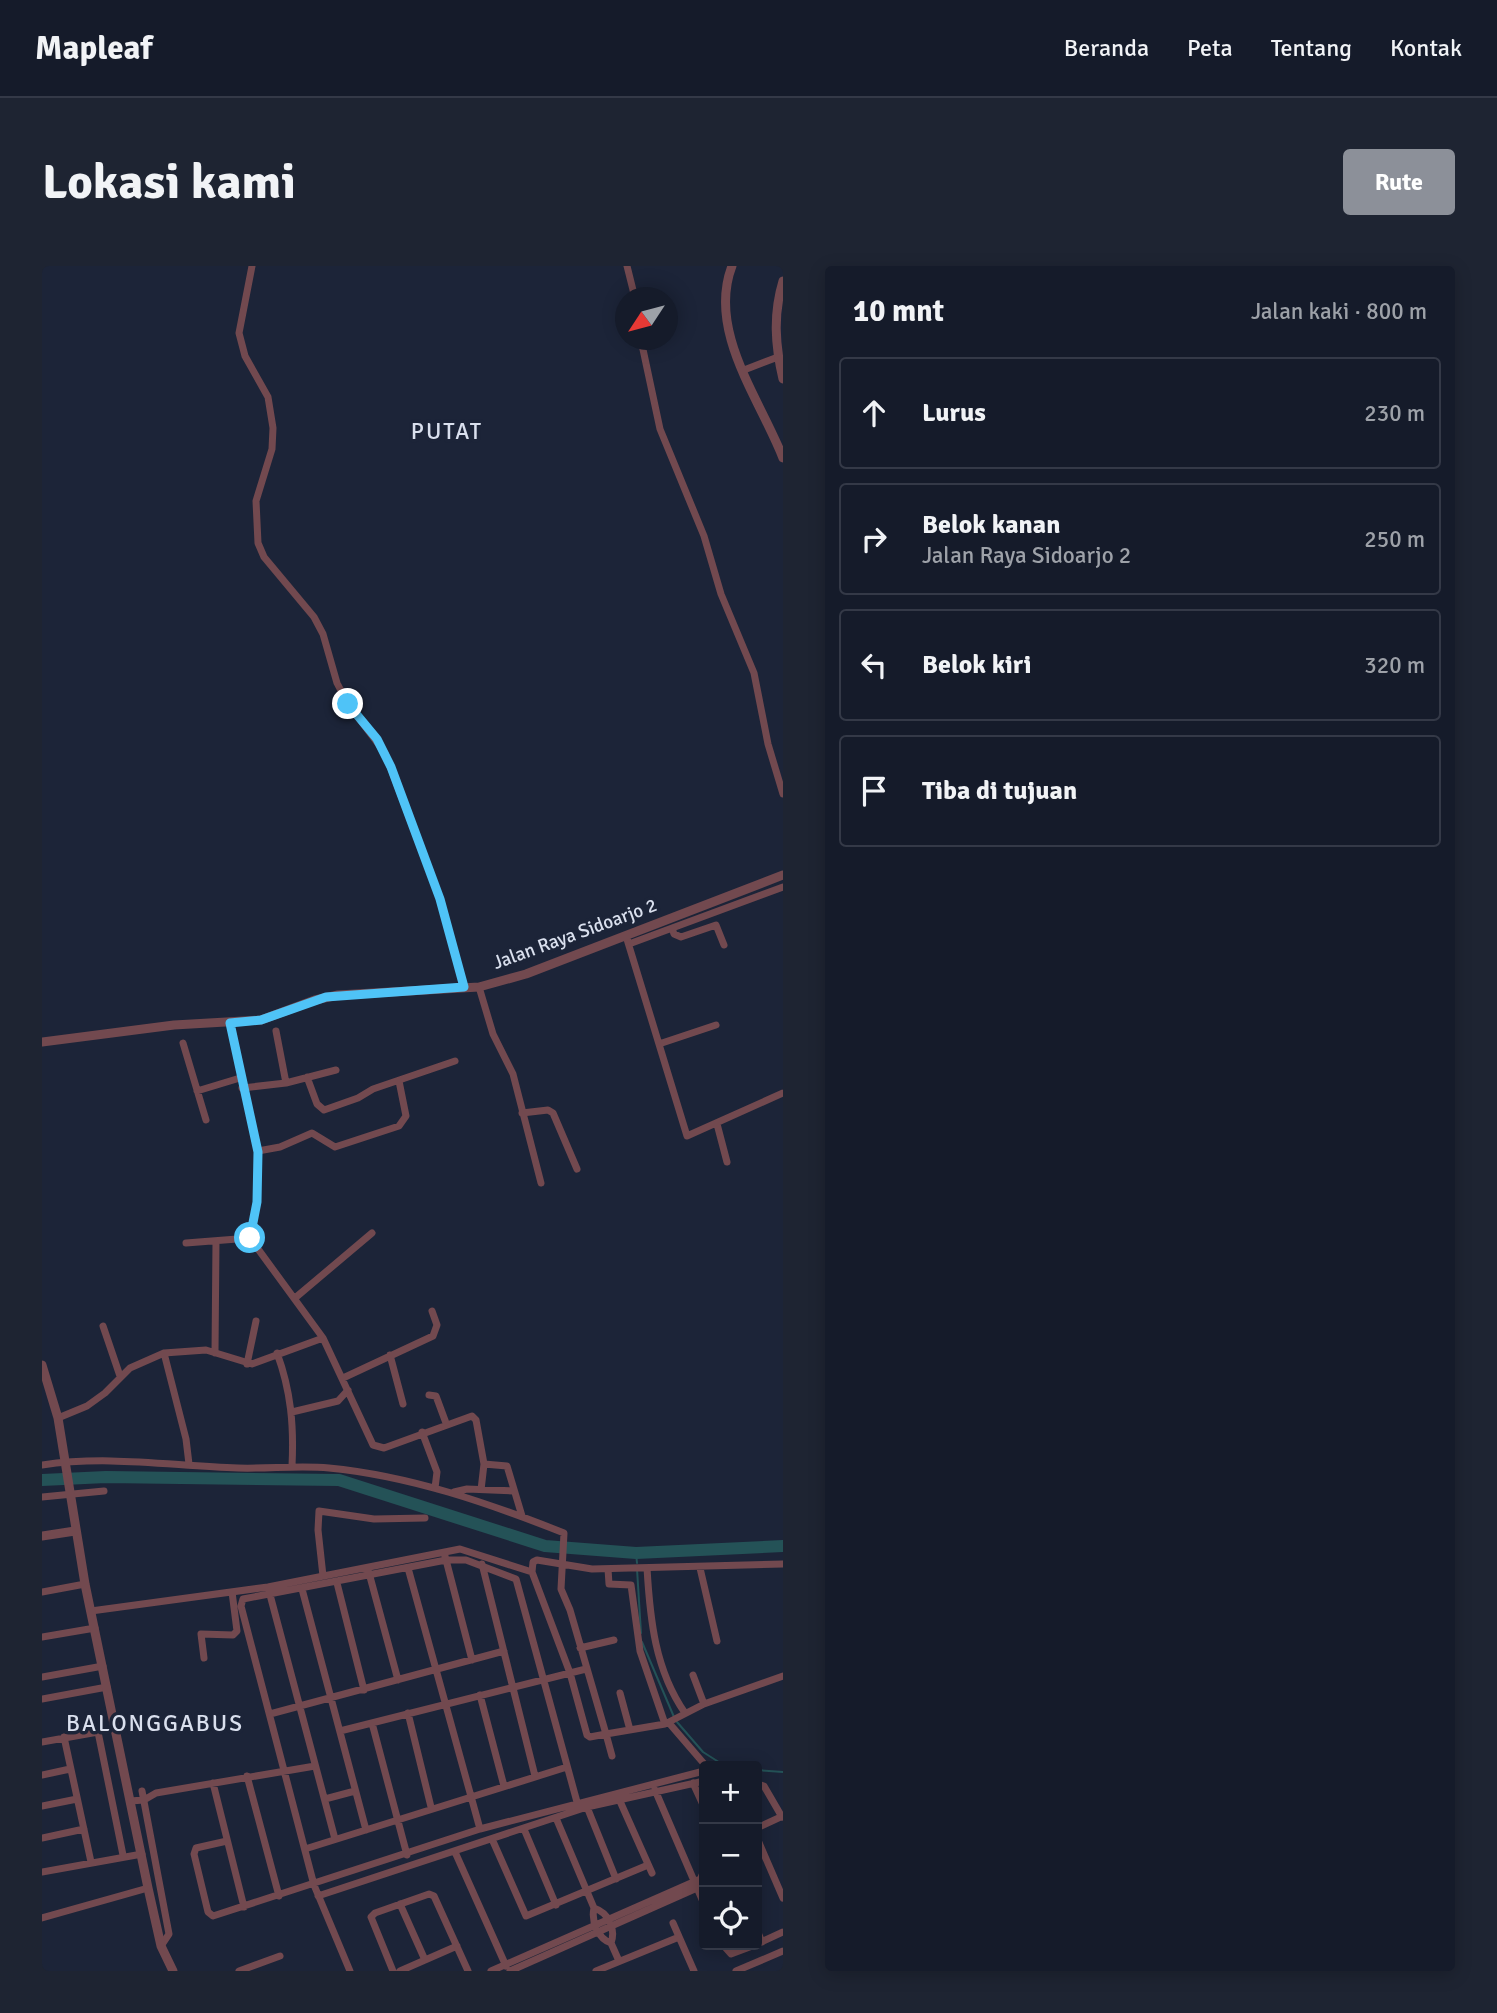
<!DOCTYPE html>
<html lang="id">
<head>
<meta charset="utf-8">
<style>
  :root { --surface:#151b2a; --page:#1e2432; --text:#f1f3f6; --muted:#9da1a8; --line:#343947; --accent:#8c9099 }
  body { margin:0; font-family:Signika,sans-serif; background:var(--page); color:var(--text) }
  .controls { position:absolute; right:21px; bottom:21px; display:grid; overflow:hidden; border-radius:7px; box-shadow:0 4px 18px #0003 }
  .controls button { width:63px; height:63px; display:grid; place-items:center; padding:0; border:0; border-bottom:2px solid var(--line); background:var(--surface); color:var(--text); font:35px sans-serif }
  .compass { position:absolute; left:573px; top:21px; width:63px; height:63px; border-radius:50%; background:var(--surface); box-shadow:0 4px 18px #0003; rotate:234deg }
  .stop { position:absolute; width:21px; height:21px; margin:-16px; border:5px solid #4fc3f7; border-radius:50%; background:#fff }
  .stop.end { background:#4fc3f7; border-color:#fff; box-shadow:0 2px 7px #0008 }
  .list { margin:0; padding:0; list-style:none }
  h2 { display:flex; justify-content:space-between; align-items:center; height:91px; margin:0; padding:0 28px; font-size:30px }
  h2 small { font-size:23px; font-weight:400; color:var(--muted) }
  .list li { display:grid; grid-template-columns:46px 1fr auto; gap:21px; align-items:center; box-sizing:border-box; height:112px; margin:0 14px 14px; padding:0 14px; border:2px solid var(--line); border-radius:7px }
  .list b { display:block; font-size:26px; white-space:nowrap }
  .list p { margin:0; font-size:23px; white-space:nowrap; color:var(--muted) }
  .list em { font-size:23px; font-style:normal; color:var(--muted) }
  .icon { flex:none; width:38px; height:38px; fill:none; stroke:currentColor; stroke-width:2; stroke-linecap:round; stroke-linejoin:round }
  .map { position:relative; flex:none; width:741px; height:1705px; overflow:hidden; border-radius:7px }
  header { display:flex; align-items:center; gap:42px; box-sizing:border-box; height:98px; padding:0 35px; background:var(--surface); border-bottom:2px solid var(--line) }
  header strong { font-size:33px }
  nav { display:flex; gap:38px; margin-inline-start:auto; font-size:24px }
  .intro { display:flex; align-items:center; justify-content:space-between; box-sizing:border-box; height:168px; padding:0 42px }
  h1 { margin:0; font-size:49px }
  .button { padding:18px 32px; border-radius:7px; background:var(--accent); color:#fff; font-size:24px; font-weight:700 }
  main { display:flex; gap:42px; padding:0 42px }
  aside { flex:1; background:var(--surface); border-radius:7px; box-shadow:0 4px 18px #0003 }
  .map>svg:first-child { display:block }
</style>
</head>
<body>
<header>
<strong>Mapleaf</strong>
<nav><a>Beranda</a><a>Peta</a><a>Tentang</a><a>Kontak</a></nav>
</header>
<div class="intro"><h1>Lokasi kami</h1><a class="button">Rute</a></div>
<main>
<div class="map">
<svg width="741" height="1705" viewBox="0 0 741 1705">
  <rect width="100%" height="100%" fill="#1c2438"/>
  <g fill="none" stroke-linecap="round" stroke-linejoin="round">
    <path stroke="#245257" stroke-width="2" d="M594,1287L595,1297
      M595,1303L599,1367
      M600,1376L632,1451
      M635,1456L661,1486L683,1500
      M715,1504L741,1506"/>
    <path stroke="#245257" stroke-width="12" d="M0,1214L64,1211L297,1214L503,1280L594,1287L741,1280"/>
    <path stroke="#72494f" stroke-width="7" d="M210,0L197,67L203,90L226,131L231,162L230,183L214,235L216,277L222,291L272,351L281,368L295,417L306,438L343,487L398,633L422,721
      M585,0L593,32
      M599,74L618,163L662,270L679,328L712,407L726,478L741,528
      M702,104L736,91
      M630,662L632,668L639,671L674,659L682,679
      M584,670L645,870L741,827
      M587,678L741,621
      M437,721L451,768L471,808L499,917
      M188,757L216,885L215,936L208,972L281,1072L331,1179L342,1182L430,1150L434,1154L442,1198L439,1224
      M234,765L244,817L294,804
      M141,777L164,854
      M617,778L674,759
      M265,811L275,838L282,844L316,832L331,823L413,795
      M200,822L244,817
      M155,825L198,812
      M480,847L506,844L511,847L535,903
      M675,858L685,896
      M216,885L238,881L270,867L293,881L357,860L364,850L357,815
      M144,977L208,972
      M253,1032L330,967
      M61,1060L78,1110
      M122,1087L144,1173L147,1198
      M173,1087L174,975
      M235,1087C249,1125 252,1160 250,1200
      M348,1089L361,1138
      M205,1098L214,1055
      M301,1112L391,1070L395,1059L390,1045
      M387,1129L394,1130L404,1157
      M250,1146L296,1135L306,1124
      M16,1152L45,1140L63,1127L88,1102L122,1087L164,1084L210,1098L281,1072
      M380,1166L395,1206L393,1222
      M442,1198L465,1200L480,1250
      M0,1199C67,1189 130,1200 196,1202C227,1203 257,1199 287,1202C369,1210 446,1237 522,1267L519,1323L528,1344L564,1468L623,1458L662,1438L741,1410
      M412,1226L425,1223L471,1225
      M0,1231L62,1225
      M403,1290L430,1394
      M440,1298L493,1510
      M366,1302L438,1563
      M605,1302C608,1353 613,1404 643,1447
      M658,1302L675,1375
      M566,1303L567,1318L589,1319L598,1385L623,1458
      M327,1307L356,1414
      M281,1310L276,1264L277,1245L332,1253L383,1252
      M295,1317L322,1424
      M260,1323L324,1564
      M227,1325L293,1573
      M0,1326L43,1318
      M49,1345L226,1321L418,1283L490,1306
      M0,1371L53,1362
      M538,1382L572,1374
      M162,1392L159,1368L191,1369L195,1365L190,1326
      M651,1409L662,1438
      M0,1411L61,1400
      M578,1427L588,1464
      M438,1429L462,1520
      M0,1433L65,1421
      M366,1447L389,1541
      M228,1448L462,1385
      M330,1457L365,1589
      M627,1457L664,1500
      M298,1465L544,1403
      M22,1471L49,1596
      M0,1476L56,1466L81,1589
      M570,1490L564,1468L548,1471L545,1469L528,1407L490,1306L491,1296L495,1294L550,1303L741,1298
      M0,1509L28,1503
      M205,1510L237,1630
      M171,1517L202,1641
      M651,1517L662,1541
      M715,1518L722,1520L740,1551
      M613,1524L662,1638
      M100,1525L127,1668L119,1680
      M283,1533L313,1525
      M577,1533L610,1607
      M88,1535L102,1534L114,1527L273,1500
      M0,1540L35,1533
      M545,1541L574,1613
      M514,1552L552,1642
      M715,1562L741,1550
      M482,1563L514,1639
      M0,1572L42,1563
      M715,1572L741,1632
      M450,1573L484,1650L606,1599
      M185,1575L154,1582L152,1588L166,1646L171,1650L438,1563L662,1505
      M263,1583L525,1501
      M413,1586L464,1700
      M0,1606L100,1588
      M276,1630L545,1541L662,1515
      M358,1638L383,1694
      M552,1642C567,1647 574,1663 569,1677C556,1673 549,1655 552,1642Z
      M0,1652L106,1622
      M631,1657L652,1705
      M715,1664L720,1676
      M569,1677L577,1695
      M715,1678L741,1666
      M681,1679L689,1688L713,1679
      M197,1705L238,1690
      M308,1705L272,1619L199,1340L201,1333L404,1294H424L474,1313L535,1536
      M351,1705L329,1651L333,1647L387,1628L392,1630L426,1705
      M358,1705L415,1680
      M449,1705L656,1614
      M468,1705L655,1622L662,1604
      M554,1705L637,1671
      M694,1705L741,1685"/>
    <path stroke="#72494f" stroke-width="9" d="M690,0C665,65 718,133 741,192
      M741,15C731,48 733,79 741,113
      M0,776L132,759L219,754L273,734L296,729L437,721L484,708L741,609
      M0,1099L16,1152L43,1318L106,1622L119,1680L131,1705
      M0,1270L33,1265"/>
  </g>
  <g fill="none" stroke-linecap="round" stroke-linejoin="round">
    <path stroke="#4fc3f7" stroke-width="9" d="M208,972L215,936L216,886L188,757L219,754L284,731L422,721L398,633L349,501L335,473L306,438"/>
  </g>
  <g text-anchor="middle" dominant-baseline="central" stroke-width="7" stroke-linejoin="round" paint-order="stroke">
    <g font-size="19" fill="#dae0ee" stroke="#1c2438">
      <text transform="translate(533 668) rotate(-20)">Jalan Raya Sidoarjo 2</text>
    </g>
    <g font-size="23" letter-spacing="2" fill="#dae0ee" stroke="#1c2438">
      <text x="405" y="165">PUTAT</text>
      <text x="113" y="1457">BALONGGABUS</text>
    </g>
  </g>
</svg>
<div class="controls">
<button>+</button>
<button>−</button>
<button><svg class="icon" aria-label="locate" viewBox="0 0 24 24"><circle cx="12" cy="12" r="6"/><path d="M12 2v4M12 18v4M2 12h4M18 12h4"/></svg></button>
</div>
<svg class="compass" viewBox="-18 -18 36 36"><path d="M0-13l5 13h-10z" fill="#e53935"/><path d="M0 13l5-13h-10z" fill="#9da1a8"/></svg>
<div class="stop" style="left:208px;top:972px"></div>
<div class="stop end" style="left:306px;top:438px"></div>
</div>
<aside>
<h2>10 mnt<small>Jalan kaki · 800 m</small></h2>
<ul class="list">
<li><svg class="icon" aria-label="ahead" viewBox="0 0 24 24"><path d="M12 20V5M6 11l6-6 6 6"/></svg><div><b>Lurus</b></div><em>230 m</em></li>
<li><svg class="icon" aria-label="right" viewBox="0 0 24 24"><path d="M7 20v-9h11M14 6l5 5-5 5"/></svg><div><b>Belok kanan</b><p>Jalan Raya Sidoarjo 2</p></div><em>250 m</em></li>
<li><svg class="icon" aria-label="left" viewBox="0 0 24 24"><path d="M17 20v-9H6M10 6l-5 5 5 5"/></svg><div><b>Belok kiri</b></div><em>320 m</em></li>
<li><svg class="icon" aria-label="arrive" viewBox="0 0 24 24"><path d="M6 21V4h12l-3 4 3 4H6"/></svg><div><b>Tiba di tujuan</b></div></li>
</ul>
</aside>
</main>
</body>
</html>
